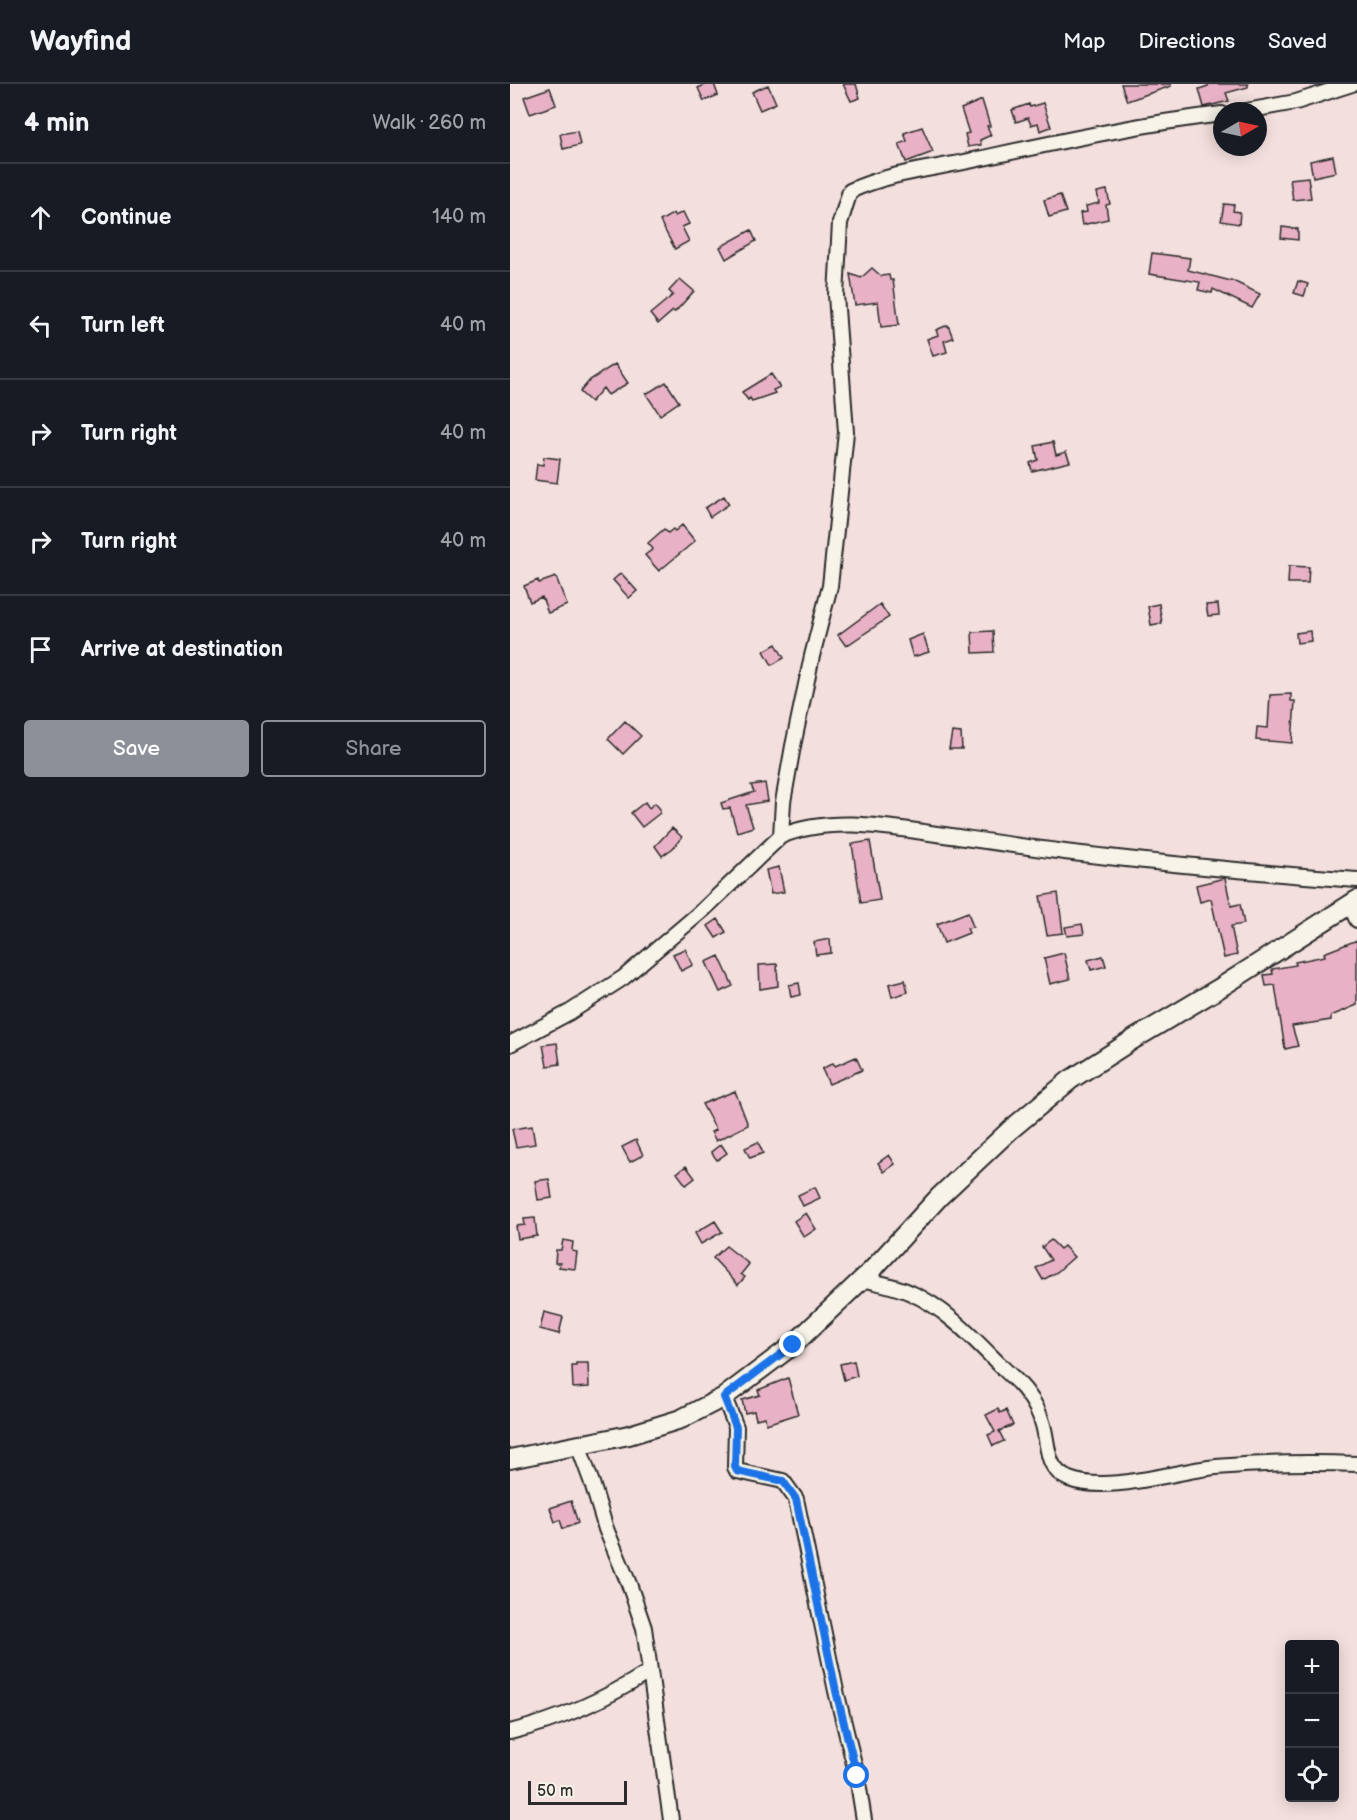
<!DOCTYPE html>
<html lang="en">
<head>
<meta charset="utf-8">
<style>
  :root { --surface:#171b24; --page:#20242c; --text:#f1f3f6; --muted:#9ea1a6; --line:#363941; --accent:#8c9099 }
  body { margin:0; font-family:"Balsamiq Sans",sans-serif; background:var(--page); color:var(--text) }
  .controls { position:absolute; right:18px; bottom:18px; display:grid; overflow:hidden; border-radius:6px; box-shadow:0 3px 15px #0003 }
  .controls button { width:54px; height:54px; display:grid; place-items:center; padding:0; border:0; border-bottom:2px solid var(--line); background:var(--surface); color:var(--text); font:30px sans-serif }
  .compass { position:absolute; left:703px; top:18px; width:54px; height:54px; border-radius:50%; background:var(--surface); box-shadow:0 3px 15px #0003; rotate:81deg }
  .scale { position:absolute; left:18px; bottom:15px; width:99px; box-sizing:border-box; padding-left:6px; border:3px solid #2b2b2b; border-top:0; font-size:16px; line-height:21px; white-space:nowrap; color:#2b2b2b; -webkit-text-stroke:4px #f7f3e8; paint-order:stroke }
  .stop { position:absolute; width:18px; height:18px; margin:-14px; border:4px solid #1a73e8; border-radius:50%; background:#fff }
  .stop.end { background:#1a73e8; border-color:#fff; box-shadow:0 2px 6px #0008 }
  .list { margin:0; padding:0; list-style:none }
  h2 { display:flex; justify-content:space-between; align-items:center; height:78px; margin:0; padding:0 24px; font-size:26px }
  h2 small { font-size:20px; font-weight:400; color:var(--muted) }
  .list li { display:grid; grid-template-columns:39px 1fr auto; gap:18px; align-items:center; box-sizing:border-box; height:108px; padding:0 24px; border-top:2px solid var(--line) }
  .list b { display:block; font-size:22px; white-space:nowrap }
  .list em { font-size:20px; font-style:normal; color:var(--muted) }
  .actions { display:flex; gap:12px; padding:18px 24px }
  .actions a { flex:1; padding:14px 0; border:2px solid var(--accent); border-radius:6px; text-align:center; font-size:21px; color:var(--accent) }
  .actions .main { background:var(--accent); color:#fff }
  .icon { flex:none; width:33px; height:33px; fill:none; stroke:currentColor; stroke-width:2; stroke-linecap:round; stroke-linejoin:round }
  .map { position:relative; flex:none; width:847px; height:1736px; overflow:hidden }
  header { display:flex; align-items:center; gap:36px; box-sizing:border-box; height:84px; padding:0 30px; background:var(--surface); border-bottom:2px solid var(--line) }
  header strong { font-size:28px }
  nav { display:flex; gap:33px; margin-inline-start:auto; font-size:21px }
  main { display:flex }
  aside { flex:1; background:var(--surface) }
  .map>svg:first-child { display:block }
</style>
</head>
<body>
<header>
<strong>Wayfind</strong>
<nav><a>Map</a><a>Directions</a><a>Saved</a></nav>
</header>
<main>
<aside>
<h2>4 min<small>Walk · 260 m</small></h2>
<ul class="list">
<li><svg class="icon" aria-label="ahead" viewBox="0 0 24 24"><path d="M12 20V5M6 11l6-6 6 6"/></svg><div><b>Continue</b></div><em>140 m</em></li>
<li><svg class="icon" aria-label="left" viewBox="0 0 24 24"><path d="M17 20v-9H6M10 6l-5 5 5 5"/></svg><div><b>Turn left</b></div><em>40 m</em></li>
<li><svg class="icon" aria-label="right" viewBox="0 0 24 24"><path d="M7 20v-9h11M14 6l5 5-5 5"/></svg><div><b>Turn right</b></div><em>40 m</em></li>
<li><svg class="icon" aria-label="right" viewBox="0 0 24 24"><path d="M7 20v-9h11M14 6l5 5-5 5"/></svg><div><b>Turn right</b></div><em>40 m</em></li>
<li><svg class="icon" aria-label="arrive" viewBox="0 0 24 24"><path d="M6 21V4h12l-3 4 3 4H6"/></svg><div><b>Arrive at destination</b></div></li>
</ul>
<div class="actions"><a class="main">Save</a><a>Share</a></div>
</aside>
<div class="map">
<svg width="847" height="1736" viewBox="0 0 847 1736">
  <rect width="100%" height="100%" fill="#f3dfde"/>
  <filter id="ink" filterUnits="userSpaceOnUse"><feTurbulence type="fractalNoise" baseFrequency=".0167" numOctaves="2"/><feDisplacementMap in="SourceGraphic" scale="12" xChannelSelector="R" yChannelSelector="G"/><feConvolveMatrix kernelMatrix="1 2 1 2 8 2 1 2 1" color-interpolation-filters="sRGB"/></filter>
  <g filter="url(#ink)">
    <path fill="#e9b1c5" stroke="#2b2b2b" stroke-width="1.5" d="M197,0H204L208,11L194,17L188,4Z
      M333,0H346L350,14L341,17Z
      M611,0H660L661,2L617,17Z
      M697,0H738V3L716,9L719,17L694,23L689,5L698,2Z
      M258,1L266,19L250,26L242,8Z
      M40,4L46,21L20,30L14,13Z
      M472,16L480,42H477L481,51L470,56L471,61L458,63L455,50L459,49L451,25Z
      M533,19L541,43L530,47L528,39L521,41L518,34L506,38L502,26L519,20L520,23Z
      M412,43L423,68L396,78L389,60L397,57L394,49Z
      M67,47L70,61L53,65L50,50Z
      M823,72L826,88L803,93L800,77Z
      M798,93L801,114L783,116L780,95Z
      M597,106L600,120L596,121L598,135L572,141L570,129L577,128L576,122L589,119L587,108Z
      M550,111L556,128L539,133L534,116Z
      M714,120L724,121L723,127L730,128L729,140L711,137Z
      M173,128L179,140L172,143L179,157L165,165L150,137L164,129L165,132Z
      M772,143L788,145V156L771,154Z
      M241,146L246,157L216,175L210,163Z
      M642,169L680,174L678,186L721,197V196L750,210L742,224L703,205L702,209L688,206L690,198L639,190Z
      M362,184L371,192L379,191L380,196H383L389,241L371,243L368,218L345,221L340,190L351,194Z
      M170,195L184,207L165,228L163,227L148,240L140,230L163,211L159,207Z
      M788,197L798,200L794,212L784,209Z
      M438,241L443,254L434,257L437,268L423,272L417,255L428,251L426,246Z
      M105,280L118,299L98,311L93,304L81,318L70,308L80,296Z
      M261,290L270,303L263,306L265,309L242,317L240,314L238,316L232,308Z
      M156,298L169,318L150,331L136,310Z
      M543,358L546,371L556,368L560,378L522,387L520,379L528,376L525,362Z
      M34,373L50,375L47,399L25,396L27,380L33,381Z
      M214,412L219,420L200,433L195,424Z
      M172,441L185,457L149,487L135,471L143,465L138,459L154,445L158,449L163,445L165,447Z
      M779,482L799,483L798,499H778Z
      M111,489L127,507L119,514L103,496Z
      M46,493L57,521L38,529L32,513L20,518L14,502L28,496L29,499Z
      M370,520L379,533L336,562L328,551Z
      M649,520L652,539L641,541L638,522Z
      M708,520L709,531L698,532L696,521Z
      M483,547L484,568L463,569L462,548Z
      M800,547L801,557L787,559L786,549Z
      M413,550L419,568L403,573L398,556Z
      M266,560L274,574L262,581L254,567Z
      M781,610V617H785L782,659L746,656L747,643L758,644L760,611Z
      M115,637L131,652L113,670L98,655Z
      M442,648L451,649L452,665H439Z
      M255,699L258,717L236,721L243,743L227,748L220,724L213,725L211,719L244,708L241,701Z
      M135,718L139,724L145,719L150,725V729L132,743L121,729Z
      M162,744L172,753L163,764L152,772L145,762Z
      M360,757L370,816L351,819L342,760Z
      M269,783L274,808L261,810L256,786Z
      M715,794L721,822L730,820L734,840L721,842L727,871L714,874L701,815L690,818L686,801Z
      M548,809L553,849L537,851L530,812Z
      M458,828L463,843L457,844L459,849L434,859L427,840Z
      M208,835L216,848L206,854L198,842Z
      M572,840L574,850L557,852L555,843Z
      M320,855L321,869L306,871L304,858Z
      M847,856V921L821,932V936L782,942L788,962L775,965L765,901L756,902L754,891L763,890L762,885L786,881L785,878L815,872L814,869Z
      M175,865L183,881L171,887L163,870Z
      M554,869L560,895L540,900L534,874Z
      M209,872L223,902L210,908L196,878Z
      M593,872L596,882L581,886L578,876Z
      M267,880L268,902L250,905L249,881Z
      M395,896L398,908L382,913L379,900Z
      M289,899L291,911L281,913L279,901Z
      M47,959L50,980L37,982L33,961Z
      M346,973L352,986L319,1000L312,985L323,979L325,982Z
      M225,1007L238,1041L206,1057L201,1048L206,1046L192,1020Z
      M22,1042L25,1060L6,1063L2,1045Z
      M126,1056L133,1071L120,1078L112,1063Z
      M248,1058L253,1069L240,1074L235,1064Z
      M211,1060L217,1069L207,1076L201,1068Z
      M379,1071L385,1080L374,1088L368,1079Z
      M176,1082L185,1094L176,1101L167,1089Z
      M39,1095L42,1114L28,1116L25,1097Z
      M305,1103L310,1114L293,1122L288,1111Z
      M296,1129L306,1145L294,1153L284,1137Z
      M25,1134L27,1152L8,1155L6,1142L15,1141L14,1135Z
      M205,1137L212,1148L191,1160L185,1149Z
      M53,1156L63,1158L62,1167L67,1168L65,1185L49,1183L50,1179H45L46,1166H51Z
      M541,1156L550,1165L554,1162L564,1173L547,1188L533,1196L526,1184L541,1176L532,1163Z
      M216,1162L239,1180L231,1190L235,1193L228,1201L203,1174Z
      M34,1228L53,1233L49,1250L30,1245Z
      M344,1277L347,1292L334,1296L330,1280Z
      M66,1279H78L79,1303L63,1304L62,1282H66Z
      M278,1294L288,1330L256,1340L255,1333L246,1335L244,1327L235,1329L232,1316L250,1311L248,1306Z
      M488,1325L490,1329L496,1326L503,1341L489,1347L494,1357L483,1362L478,1351L485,1348L476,1331Z
      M61,1417L68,1439L53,1445L50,1436L45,1438L40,1424Z"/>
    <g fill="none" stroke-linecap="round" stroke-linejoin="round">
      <defs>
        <path id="minor" d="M736,27L786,18L842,0
          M271,752L273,718L283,662L302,572L320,502L329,418L336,348L326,211L330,139L340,107C376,90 420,85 459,77C543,59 627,40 712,30
          M840,821L847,836
          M0,960L60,928L113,894L193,826L271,752C324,730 387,745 441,752C482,758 522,764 563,769C657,780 752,789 847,796
          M353,1195C368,1199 386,1202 401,1209C436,1224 465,1256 492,1283C500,1291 510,1299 517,1309C524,1318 530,1330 533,1341C539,1362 535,1385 559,1395C598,1410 664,1387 706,1383C753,1379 800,1378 847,1380
          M214,1313L226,1343L225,1383L227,1387L273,1397L286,1415L326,1607L347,1692L354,1736
          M68,1361L82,1399L96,1445L119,1500L134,1544L161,1736
          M0,1648C49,1636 98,1614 140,1587"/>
        <path id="tertiary" d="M0,1375L119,1351L171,1335L214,1313L283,1261L362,1186L429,1113L500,1046L560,996L624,955L708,905L847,816"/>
      </defs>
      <use href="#minor" stroke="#2b2b2b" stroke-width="18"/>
      <use href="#tertiary" stroke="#2b2b2b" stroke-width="22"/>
      <use href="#minor" stroke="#f7f3e8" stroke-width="14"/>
      <use href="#tertiary" stroke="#f7f3e8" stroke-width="18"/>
    </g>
  </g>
  <g fill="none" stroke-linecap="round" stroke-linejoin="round" filter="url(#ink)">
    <path stroke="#1a73e8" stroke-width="8" d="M283,1261L214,1313L226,1343L225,1383L227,1387L273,1397L286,1415L326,1607L347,1692"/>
  </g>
</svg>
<div class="controls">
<button>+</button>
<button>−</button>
<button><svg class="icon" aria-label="locate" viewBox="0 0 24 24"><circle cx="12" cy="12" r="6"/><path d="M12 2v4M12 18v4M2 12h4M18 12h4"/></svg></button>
</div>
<svg class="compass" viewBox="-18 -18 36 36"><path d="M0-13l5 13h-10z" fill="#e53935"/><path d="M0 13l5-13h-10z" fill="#9ea1a6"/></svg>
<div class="scale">50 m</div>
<div class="stop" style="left:347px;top:1692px"></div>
<div class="stop end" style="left:283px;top:1261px"></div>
</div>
</main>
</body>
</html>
